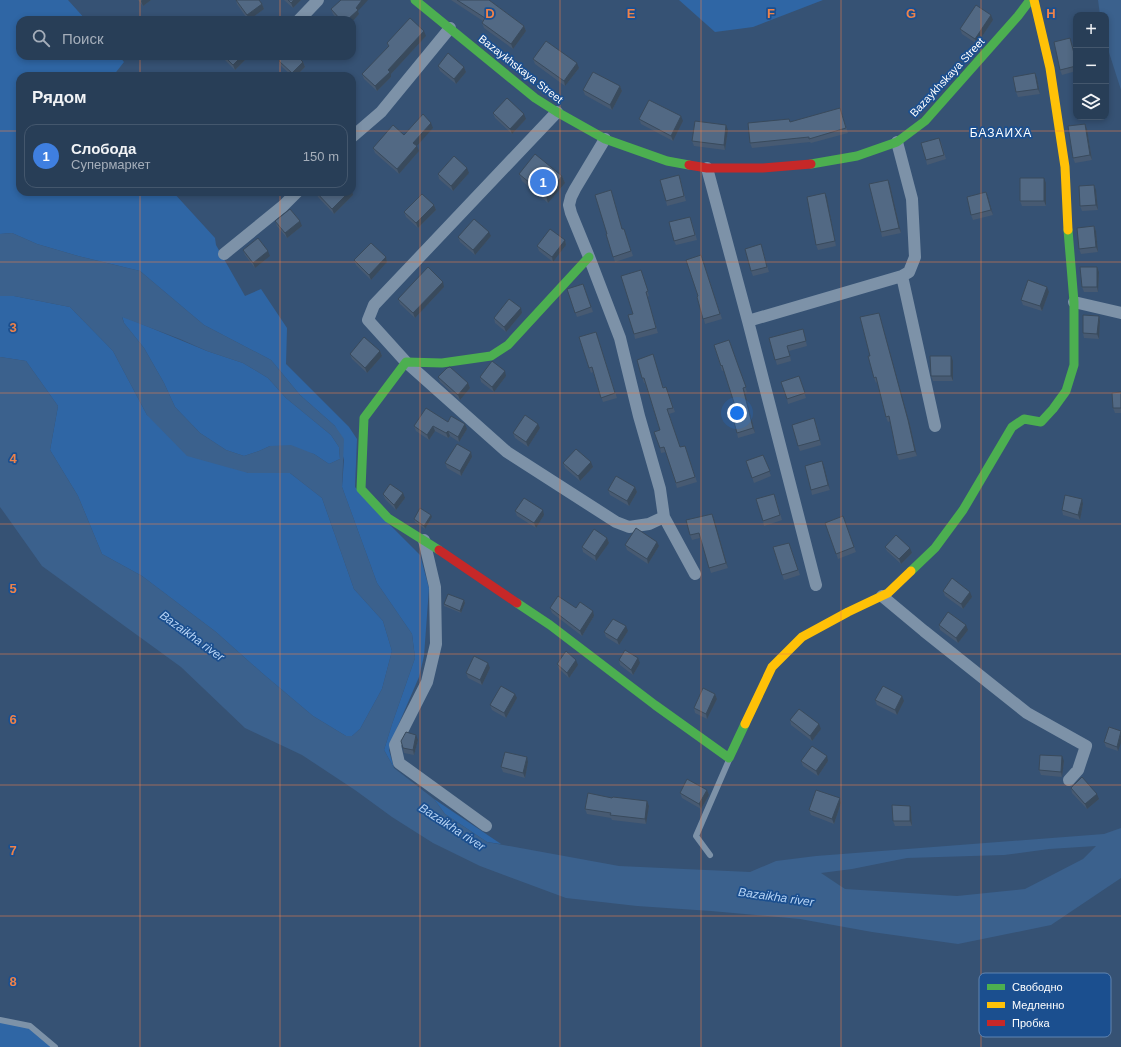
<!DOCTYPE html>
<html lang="ru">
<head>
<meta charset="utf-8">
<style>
  :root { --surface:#283e57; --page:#30455d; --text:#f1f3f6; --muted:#a5aeba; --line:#44576d; --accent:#8bbbb9 }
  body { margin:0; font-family:Helvetica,sans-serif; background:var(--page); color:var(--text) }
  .controls { position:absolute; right:12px; top:12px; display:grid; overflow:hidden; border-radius:8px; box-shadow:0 2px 6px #0003 }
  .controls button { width:36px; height:36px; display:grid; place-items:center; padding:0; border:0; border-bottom:1px solid var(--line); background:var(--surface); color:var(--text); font:20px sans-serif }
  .you { position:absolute; left:737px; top:413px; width:14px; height:14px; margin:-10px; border:3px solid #fff; border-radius:50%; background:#1a73e8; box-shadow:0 0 0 6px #1a73e833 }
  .badge { display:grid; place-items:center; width:26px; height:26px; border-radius:50%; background:var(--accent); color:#fff; font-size:13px; font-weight:700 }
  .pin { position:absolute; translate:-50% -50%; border:2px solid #fff; box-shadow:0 1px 4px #0006 }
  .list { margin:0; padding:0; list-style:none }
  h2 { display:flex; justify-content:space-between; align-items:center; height:52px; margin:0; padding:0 16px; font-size:17px }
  h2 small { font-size:13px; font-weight:400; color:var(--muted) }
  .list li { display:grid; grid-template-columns:26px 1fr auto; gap:12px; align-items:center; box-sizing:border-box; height:64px; margin:0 8px 8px; padding:0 8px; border:1px solid var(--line); border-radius:12px }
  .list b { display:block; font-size:15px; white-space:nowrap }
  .list p { margin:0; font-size:13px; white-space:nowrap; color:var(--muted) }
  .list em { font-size:13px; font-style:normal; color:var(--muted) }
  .icon { flex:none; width:22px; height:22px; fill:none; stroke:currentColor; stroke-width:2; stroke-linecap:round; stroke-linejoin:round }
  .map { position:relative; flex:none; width:1121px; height:1047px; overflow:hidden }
  .search { position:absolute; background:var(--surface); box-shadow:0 2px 6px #0003; left:16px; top:16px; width:340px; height:44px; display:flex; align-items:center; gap:10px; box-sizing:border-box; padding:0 14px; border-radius:12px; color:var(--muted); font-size:15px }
  .panel { position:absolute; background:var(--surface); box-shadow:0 2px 6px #0003; left:16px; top:72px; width:340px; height:124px; border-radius:12px }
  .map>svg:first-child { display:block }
</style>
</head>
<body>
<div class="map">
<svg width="1121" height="1047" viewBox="0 0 1121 1047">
  <rect width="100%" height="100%" fill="#365274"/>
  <path fill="#2f66a5" d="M0,0H68L86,20H20V56H119L124,62L113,76H20V192H173L215,238L216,245L245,296L261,289L287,328L286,364L349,427L357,439L355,487L386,521L420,555L429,588L424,656L419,677L397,728L389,750L394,768L384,750L392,724L415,658L412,634L377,583L365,550L342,487L344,460L335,426L300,395L271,360L204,325L140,271L78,256L37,244L12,233L0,234Z
    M679,0H823L753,27L715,32Z
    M0,296H14L70,307L113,351L147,415L248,473H290L322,498L354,589L383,621L392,651L382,689L360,729L352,736H346L313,716L262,673L216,632L142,576L102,554L78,496L50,450L58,406L26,361L0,357Z
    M122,316L207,351L243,363L268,378L286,398L331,435L339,447L340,459L329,464L314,454L270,446L259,451L244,456L226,450L200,433L175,407L164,383L144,348L124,323Z
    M434,799L501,844L487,842L445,814Z
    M0,1020L30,1026L55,1047H0Z"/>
  <path fill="#3b618d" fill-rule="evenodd" d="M1098,0H1121V90L1106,43V15H1100Z
    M12,233L37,244L78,256L140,271L204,325L271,360L300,395L335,426L344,439L342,487L365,550L377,583L412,634L415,658L392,724L384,750L394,768L434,799L445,814L487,842L619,866L750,872L776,861L816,856L1104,834L1121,828V878L1051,925L958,944L872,932L800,919L711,911L637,906L566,898L480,866L433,843L392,817L355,790L302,755L245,728L181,667L42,566L3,511L0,507V357L26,361L58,406L50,450L78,496L102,554L142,576L216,632L262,673L313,716L346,736H352L360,729L382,689L392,651L383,621L354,589L322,498L290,473H248L187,456L147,415L113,351L70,307L14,296H0V234ZM122,317L180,339L207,351L243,363L268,378L286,398L331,435L339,447L340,459L329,464L314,454L291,445L270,446L259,451L244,456L226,450L200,433L175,407L164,383L144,348L124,323ZM1096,846L1083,859L1025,889L957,896L845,889L821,873L852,869L907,858L1004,855L1049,849Z"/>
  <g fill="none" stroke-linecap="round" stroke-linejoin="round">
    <path stroke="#7d92a8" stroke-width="6" d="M710,855L696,836L729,760
      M0,1020L30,1026L55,1047"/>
    <path stroke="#7d92a8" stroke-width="12" d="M299,20L318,0
      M557,112L374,305L368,320L406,362L507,452L616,522L629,527L649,524L664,517
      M352,137L381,112L450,28
      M605,139L575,189L571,197L569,205L571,213L589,257L620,338L639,416L660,489L664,517L695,574
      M707,168L748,321L816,585
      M224,254L283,206L297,192
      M902,276L935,426
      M1074,302L1121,313
      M748,321L902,276L909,272L915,257L912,199L897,142
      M424,540L435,587L436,644L427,682L395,745L399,763L486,826
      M882,596L924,631L1027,713L1086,746L1078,770L1069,780"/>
    <path stroke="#4caf50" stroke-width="9" d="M415,0L535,98L557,112L605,139L667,161L689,165
      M811,164L857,156L897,142L925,121L1018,16L1030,0
      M439,550L388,518L361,489L364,418L406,362L442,363L491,356L508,345L589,257
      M911,571L935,548L963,510L1012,427L1024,419L1041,422L1053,409L1066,391L1074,365V302L1068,230
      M517,603L550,625L655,705L729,758L745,724"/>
    <path stroke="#ffc107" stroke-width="9" d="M1034,0L1050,68L1065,167L1068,230
      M745,724L772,667L802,637L848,612L888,593L911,571"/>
    <path stroke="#c62828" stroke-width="9" d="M689,165L707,168H763L811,164
      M439,550L517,603"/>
  </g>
  <path fill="#475a72" d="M138,0H151L143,6Z
    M236,0L262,4L264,9L248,20L237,4Z
    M284,0H301L293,8Z
    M451,0H489L524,26L526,31L513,49L484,28L482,23L483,21Z
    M331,9L358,11L359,14L352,22V20H338L333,14Z
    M993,20L977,44L962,34L960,29Z
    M426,36L391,74V77L377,91L364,79L362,74L388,47L387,43Z
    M1072,43L1076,59V71L1062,75L1060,70Z
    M221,56H247V58L235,70Z
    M533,59L579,68L565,86L535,64Z
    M279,61L303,62L305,67L296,76H292L281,66Z
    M438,66L464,67L466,72L456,84L440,71Z
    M1035,73L1037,78L1040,94L1018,97L1016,92Z
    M620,86L622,91L612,110L585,95L583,90Z
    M840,108L848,133L811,143L810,142L752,148L750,143L789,119L790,122Z
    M493,113L526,119L512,134L495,118Z
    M639,119L683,121L673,141L641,124Z
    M1085,124L1087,129L1092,160L1075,163L1073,158Z
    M433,128L416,146L419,151L399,174L375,153L373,148L404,135Z
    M728,130L725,150L694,146L692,141Z
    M941,142L946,159L927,165L926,160Z
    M469,173L453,191L439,179L438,174Z
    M519,174L562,176L565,183L548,203L522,181Z
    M679,175L686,201L667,206L666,201Z
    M1046,183V206H1022L1020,201Z
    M890,185L901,233L882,237L881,232Z
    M1096,190L1098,210L1082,211L1080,206Z
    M316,192L353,195L334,214L318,197Z
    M986,192L993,215L973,220L971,215Z
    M827,198L836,246L818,250L816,245Z
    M434,205L436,210L418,228L406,217L404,212Z
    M275,221L302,226L287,238L277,226Z
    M692,222L697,240L676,245L674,241Z
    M1094,226L1096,231L1098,252L1081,254L1079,249Z
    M623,229H624L633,256L615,262L606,234Z
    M491,236L475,255L460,242L458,237Z
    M565,240L566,245L553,262L539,251L537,246Z
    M761,244L769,272L753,276L751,271Z
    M243,250L270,256L255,268L245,255Z
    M701,255L722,319L705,324L698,296Z
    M386,257L387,262L371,280L356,265L354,260Z
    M1097,267L1099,272L1098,292H1084L1082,287Z
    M643,275L649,296L647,297L658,333L635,339L634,334L633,314Z
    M583,284L593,312L577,317L567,289Z
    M444,287L415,318L400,304L398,299Z
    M1049,292L1042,311L1023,305L1021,300Z
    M522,313L506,332L495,323L494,318Z
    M1099,316L1100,321L1099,339L1084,338L1083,333Z
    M880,317L910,425L917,456L899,460L897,455L890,421L888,422L886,417L877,382L876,383L874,378Z
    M803,329L807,346L789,351L791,361L777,365L769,338Z
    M596,332L617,398L603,402L593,372L591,373L579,337Z
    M729,340L747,392L745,393L755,433L738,438L737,433L736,409L724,370L722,371L714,345Z
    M380,351L382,356L367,373L352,359L350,354Z
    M637,360L664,387H666L675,412L669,414L680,447L685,446L697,482L677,488L666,452L661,453L660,448V430L645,383H644Z
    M953,361V381H933L931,376Z
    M506,376L494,392L481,382L480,377Z
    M799,376L806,398L788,404L787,399Z
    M438,377L468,383L470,388L460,400L440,382Z
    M1121,392V413H1115L1113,408Z
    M448,422L467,429L459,442L450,436L448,438L435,431L429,440L416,431L414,426Z
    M816,423L821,445L800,451L798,446Z
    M540,428L528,447L515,438L513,433Z
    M763,455L771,476L754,483L746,461Z
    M472,457L461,476L447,468L445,463Z
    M822,461L830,490L812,495L811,490Z
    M563,463L593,467L580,481L565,468Z
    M635,487L637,492L629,506L610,495L608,490Z
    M383,494L405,498L396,510L385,499Z
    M776,499L782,520L764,526L763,521Z
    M1083,504L1080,520L1063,515L1062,510Z
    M515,511L544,515L536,528L517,516Z
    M843,516L856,552L838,559L825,523Z
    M432,517L425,529L415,522L414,519Z
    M714,519L728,568L711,573L700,538L692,540L690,535Z
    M607,538L609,543L596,561L583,552L582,547Z
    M789,543L800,575L784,580L773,547Z
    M625,545L659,546L648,564L627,550Z
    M885,547L912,553L901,564L887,551Z
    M943,591L972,597L963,609L945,596Z
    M464,600L465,603L461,613L444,606V604Z
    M550,608H576L594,616L582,636L552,613Z
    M939,625L968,630L958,643L940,630Z
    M628,631L619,645L606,637L604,632Z
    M619,660L640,663L633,675L620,665Z
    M557,664L578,665L569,678L559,669Z
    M490,668L482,685L468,678L466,673Z
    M715,694L717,699L707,719L695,713L694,708Z
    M517,698L506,718L492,710L490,705Z
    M875,700L904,701L897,715L877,705Z
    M790,720L821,729L812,741L791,725Z
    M1121,731L1118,751L1106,747L1104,742Z
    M418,740L414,755L404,753L403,748Z
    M801,761H828L818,776L803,766Z
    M1064,761L1062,777L1041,775L1039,770Z
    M528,762L525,778L503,772L501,767Z
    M1071,788L1099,799L1087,809L1072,793Z
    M707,790L709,795L701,809L682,798L680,793Z
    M647,801L649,806L646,824L612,820L611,818L587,814L585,809Z
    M841,803L834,824L811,815L809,810Z
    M911,811L912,826H895L893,821Z"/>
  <path fill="#394a5c" d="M142,0H151L143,6L141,1Z
    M294,0H301L293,8L291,3Z
    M362,0H368L358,11L359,14L352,22V20H347Z
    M262,4L264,9L249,20L247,15Z
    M991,15L993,20L977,44L975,39Z
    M524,26L526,31L513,49L511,44Z
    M424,31L426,36L391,74V77L377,91L375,86L388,70Z
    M242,56H247V58L235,70L233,65Z
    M303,62L305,67L296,76H293L292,73Z
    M577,63L579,68L565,86L564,81Z
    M464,67L466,72L456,84L454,79Z
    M1035,73L1037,78L1040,94L1038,89Z
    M620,86L622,91L612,110L610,105Z
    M524,114L526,119L512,134L510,129Z
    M681,116L683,121L673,141L671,136Z
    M431,123L433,128L415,148L413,143Z
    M1085,124L1087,129L1092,160L1090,155Z
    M726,125L728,130L725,150L724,145Z
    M417,146L419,151L399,174L397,169Z
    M467,168L469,173L453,191L451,186Z
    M562,176L565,183L548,203L546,196Z
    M1044,178L1046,183V206L1044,201Z
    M888,180L890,185L901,233L899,228Z
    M1094,185L1096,190L1098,210L1096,205Z
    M352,191L353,195L334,214L332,209L349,192H352Z
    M986,192L988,197L993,215L991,210Z
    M825,193L827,198L836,246L835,241Z
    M434,205L436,210L418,228L416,223Z
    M300,221L302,226L287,238L285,233Z
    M1094,226L1096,231L1098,252L1096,247Z
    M489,232L491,236L475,255L473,250Z
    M565,240L566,245L553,262L552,257Z
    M268,251L270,256L255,268L253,263Z
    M386,257L387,262L371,280L369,275Z
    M1097,267L1099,272L1098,292L1097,287Z
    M443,282L444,287L415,318L413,313Z
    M1047,287L1049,292L1042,311L1040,306Z
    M521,308L522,313L506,332L504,327Z
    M879,313L910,425L917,456L915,451Z
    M1099,316L1100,321L1099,339L1097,334Z
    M380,351L382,356L367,373L365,368Z
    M951,356L953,361V381L951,376Z
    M505,371L506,376L494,392L492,387Z
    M468,383L470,388L460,400L458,395Z
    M743,388L745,393L755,433L753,428Z
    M465,424L467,429L459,442L458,437Z
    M538,424L540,428L528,447L526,442Z
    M433,426L435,431L429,440L427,435Z
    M448,431L450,436L448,438L446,433Z
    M471,452L472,457L461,476L460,471Z
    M822,461L824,466L830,490L828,485Z
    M591,462L593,467L580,481L578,476Z
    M635,487L637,492L629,506L627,501Z
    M403,493L405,498L396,510L394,505Z
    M1082,499L1083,504L1080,520L1078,515Z
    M543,510L544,515L536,528L534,523Z
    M712,514L714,519L728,568L726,563Z
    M431,515L432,517L425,529L424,526Z
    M607,538L609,543L596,561L595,556Z
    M657,542L659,546L648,564L647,559Z
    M910,548L912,553L901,564L899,559Z
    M970,592L972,597L963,609L961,604Z
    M464,600L465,603L461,613L460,611Z
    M593,611L594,616L582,636L580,631Z
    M966,625L968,630L958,643L956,638Z
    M626,626L628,631L619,645L617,640Z
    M638,658L640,663L633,675L631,670Z
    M576,660L578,665L569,678L567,673Z
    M488,663L490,668L482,685L480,680Z
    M515,694L517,698L506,718L504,713Z
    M715,694L717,699L707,719L706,714Z
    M902,696L904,701L897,715L895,710Z
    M819,724L821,729L812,741L810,736Z
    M1121,733V743L1118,751L1117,747Z
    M416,735L418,740L414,755L413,750Z
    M827,756L828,761L818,776L816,771Z
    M1062,756L1064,761L1062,777L1061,772Z
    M527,757L528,762L525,778L523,773Z
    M707,790L709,795L701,809L699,804Z
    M1097,794L1099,799L1087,809L1085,804Z
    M840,798L841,803L834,824L832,819Z
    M647,801L649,806L646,824L645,819Z
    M910,806L911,811L912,826L910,821Z"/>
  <path fill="#526984" stroke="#394a5c" d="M236,0H259L262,4L247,15Z
    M288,0H294L291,3Z
    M341,0H362L356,8L358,10L347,20H341L331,9Z
    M457,0H489L524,26L511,44L482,23L485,18Z
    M976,5L991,15L975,39L960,29Z
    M410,18L424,31L388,70L390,72L375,86L362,74L389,46L387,43Z
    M1070,38L1076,61V66L1060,70L1054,42Z
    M546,41L577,63L564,81L533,59Z
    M448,53L464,67L454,79L438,66Z
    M224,56H242L233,65Z
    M283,56H297L303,62L292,73L279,61Z
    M593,72L620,86L610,105L583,90Z
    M1035,73L1038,89L1016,92L1013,77Z
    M507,98L524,114L510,129L493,113Z
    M649,100L681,116L671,136L639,119Z
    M840,108L846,128L809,139V137L750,143L748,123L789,119L790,122Z
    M423,114L431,123L413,143L417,146L397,169L373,148L393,125L404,135Z
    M695,121L726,125L724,145L692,141Z
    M1085,124L1090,155L1073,158L1068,126Z
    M939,138L944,155L926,160L921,143Z
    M535,154L562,176L546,196L519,174Z
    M454,156L467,168L451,186L438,174Z
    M679,175L684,196L666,201L660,180Z
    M1020,178H1044V201H1020Z
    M888,180L899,228L881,232L869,184Z
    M1094,185L1096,205L1080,206L1079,186Z
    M611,190L622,229H624L631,251L613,257L606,234H607L595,195Z
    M316,192H349L332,209Z
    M986,192L991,210L971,215L967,197Z
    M825,193L835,241L816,245L807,197Z
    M422,194L434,205L416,223L404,212Z
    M290,209L300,221L285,233L275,221Z
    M690,217L695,235L674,241L669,222Z
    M474,219L489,232L473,250L458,237Z
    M1094,226L1096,247L1079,249L1077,228Z
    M550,229L565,240L552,257L537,246Z
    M258,238L268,251L253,263L243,250Z
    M371,243L386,257L369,275L354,260Z
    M761,244L767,267L751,271L745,249Z
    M701,255L720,314L703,319L697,297L698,296L686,260Z
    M428,267L443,282L413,313L398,299Z
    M1080,267H1097V287H1082Z
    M641,270L648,291L646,292L656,328L634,334L628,315L633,314L621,276Z
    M1028,280L1047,287L1040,306L1021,300Z
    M583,284L591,307L575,313L567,289Z
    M509,299L521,308L504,327L494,318Z
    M879,313L908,420L915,451L897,455L889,416L886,417L876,377L874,378L868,356H870L860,317Z
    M1083,315L1099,316L1097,334L1083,333Z
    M803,329L806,341L787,346L790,356L775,360L769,338Z
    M596,332L615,393L601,398L592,367L589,368L579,337Z
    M364,337L380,351L365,368L350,354Z
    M729,340L739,368L746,387L743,388L753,428L737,433L731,411L736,409L722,365L721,366L714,345Z
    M653,354L663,388L666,387L673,408L667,409L680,447L685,446L695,477L676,483L664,447L660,448L654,432L660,430L644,378H642L637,360Z
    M930,356H951V376H931Z
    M492,361L505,371L492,387L480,377Z
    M450,367L468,383L458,395L438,377L447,368Z
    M799,376L805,393L787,399L781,382Z
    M1121,392V408H1113L1112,393Z
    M426,408L448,422L451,416L465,424L458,437L448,431L446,433L433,426L427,435L414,426Z
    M525,415L538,424L526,442L513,433Z
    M814,418L820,440L798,446L792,425Z
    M457,444L471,452L460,471L445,463Z
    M576,449L591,462L578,476L563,463Z
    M763,455L770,471L752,478L746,461Z
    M822,461L828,485L811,490L805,466Z
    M616,476L635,487L627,501L608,490Z
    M390,484L403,493L394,505L383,494Z
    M774,494L780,515L763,521L756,499Z
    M1065,495L1082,499L1078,515L1062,510Z
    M524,498L543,510L534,523L515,511Z
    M420,508L431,515L424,526L414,519Z
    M712,514L726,563L709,568L699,533L690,535L686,520Z
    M843,516L854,547L836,554L825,523Z
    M636,528L657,542L647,559L625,545Z
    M594,529L607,538L595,556L582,547Z
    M896,535L910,548L899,559L885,547Z
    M789,543L798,570L782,575L773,547Z
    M952,578L970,592L961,604L943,591Z
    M448,594L464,600L460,611L444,604Z
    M558,596L576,608L580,602L593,611L580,631L550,608Z
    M948,612L966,625L956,638L939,625Z
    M613,619L626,626L617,640L604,632Z
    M625,650L638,658L631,670L619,660Z
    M566,651L576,660L567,673L557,664Z
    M474,656L488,663L480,680L466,673Z
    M501,686L515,694L504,713L490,705Z
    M883,686L902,696L895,710L875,700Z
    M703,688L715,694L706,714L694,708Z
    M799,709L819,724L810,736L790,720Z
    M1109,727L1121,731L1117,747L1104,742Z
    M406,732L416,735L413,750L403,748L401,741Z
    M812,746L827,756L816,771L801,761Z
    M505,752L527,757L523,773L501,767Z
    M1040,755L1062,756L1061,772L1039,770Z
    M1082,777L1097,794L1085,804L1071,788Z
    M687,779L707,790L699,804L680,793Z
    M816,790L840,798L832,819L809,810Z
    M588,793L612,798L613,797L647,801L645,819L610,815L611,813L585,809Z
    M892,805L910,806V821H893Z"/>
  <path fill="none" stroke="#ee8249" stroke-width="1" stroke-opacity="0.55" d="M140,0V20M280,0V20M420,0V1047M560,0V1047M701,0V1047M841,0V1047M981,0V1047M140,56V76M280,56V76M0,131H20M352,131H1121M140,192V1047M280,192V1047M0,262H1121M0,393H1121M0,524H1121M0,654H1121M0,785H1121M0,916H1121"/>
  <g text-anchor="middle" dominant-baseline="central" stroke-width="3.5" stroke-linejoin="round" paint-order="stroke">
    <g font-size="11" fill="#fff" stroke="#1b4f8f">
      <text transform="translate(521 69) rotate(38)">Bazaykhskaya Street</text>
      <text transform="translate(947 77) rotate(-47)">Bazaykhskaya Street</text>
    </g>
    <g font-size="12" letter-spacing="1" fill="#fff" stroke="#1b4f8f">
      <text x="1001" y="133">БАЗАИХА</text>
    </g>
    <g font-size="12" font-style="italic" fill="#b5d3f5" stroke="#1b4f8f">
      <text transform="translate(192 636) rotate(36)">Bazaikha river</text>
      <text transform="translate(452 827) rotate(33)">Bazaikha river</text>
      <text transform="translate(776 897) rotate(8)">Bazaikha river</text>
    </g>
  </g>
  <rect x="979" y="973" width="132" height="64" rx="6" fill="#1b4f8f" stroke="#5f84b1" stroke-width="1"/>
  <rect x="987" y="984" width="18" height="6" fill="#4caf50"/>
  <rect x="987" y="1002" width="18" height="6" fill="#ffc107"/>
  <rect x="987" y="1020" width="18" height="6" fill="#c62828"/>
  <g font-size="11" fill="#fff">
    <text x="1012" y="991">Свободно</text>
    <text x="1012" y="1009">Медленно</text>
    <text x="1012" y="1027">Пробка</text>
  </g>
  <g font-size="13" text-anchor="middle" font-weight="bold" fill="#ee8249" stroke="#1b4f8f" stroke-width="3.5" stroke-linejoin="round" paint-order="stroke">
    <text x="490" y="18">D</text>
    <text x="631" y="18">E</text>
    <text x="771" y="18">F</text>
    <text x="911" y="18">G</text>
    <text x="1051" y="18">H</text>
    <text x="13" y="332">3</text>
    <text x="13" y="463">4</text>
    <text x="13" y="593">5</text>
    <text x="13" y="724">6</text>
    <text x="13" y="855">7</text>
    <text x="13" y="986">8</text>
  </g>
</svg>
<div class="controls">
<button>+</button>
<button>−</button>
<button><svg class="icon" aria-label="layers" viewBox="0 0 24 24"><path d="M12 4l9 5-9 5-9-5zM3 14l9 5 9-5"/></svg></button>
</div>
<div class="you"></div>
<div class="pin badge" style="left:543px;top:182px;background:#3f7fe0">1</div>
<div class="search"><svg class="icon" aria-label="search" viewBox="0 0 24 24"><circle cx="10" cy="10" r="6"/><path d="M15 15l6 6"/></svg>Поиск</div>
<section class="panel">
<h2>Рядом<small></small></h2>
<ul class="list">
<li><span class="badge" style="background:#3f7fe0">1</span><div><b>Слобода</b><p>Супермаркет</p></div><em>150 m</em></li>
</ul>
</section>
</div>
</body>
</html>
